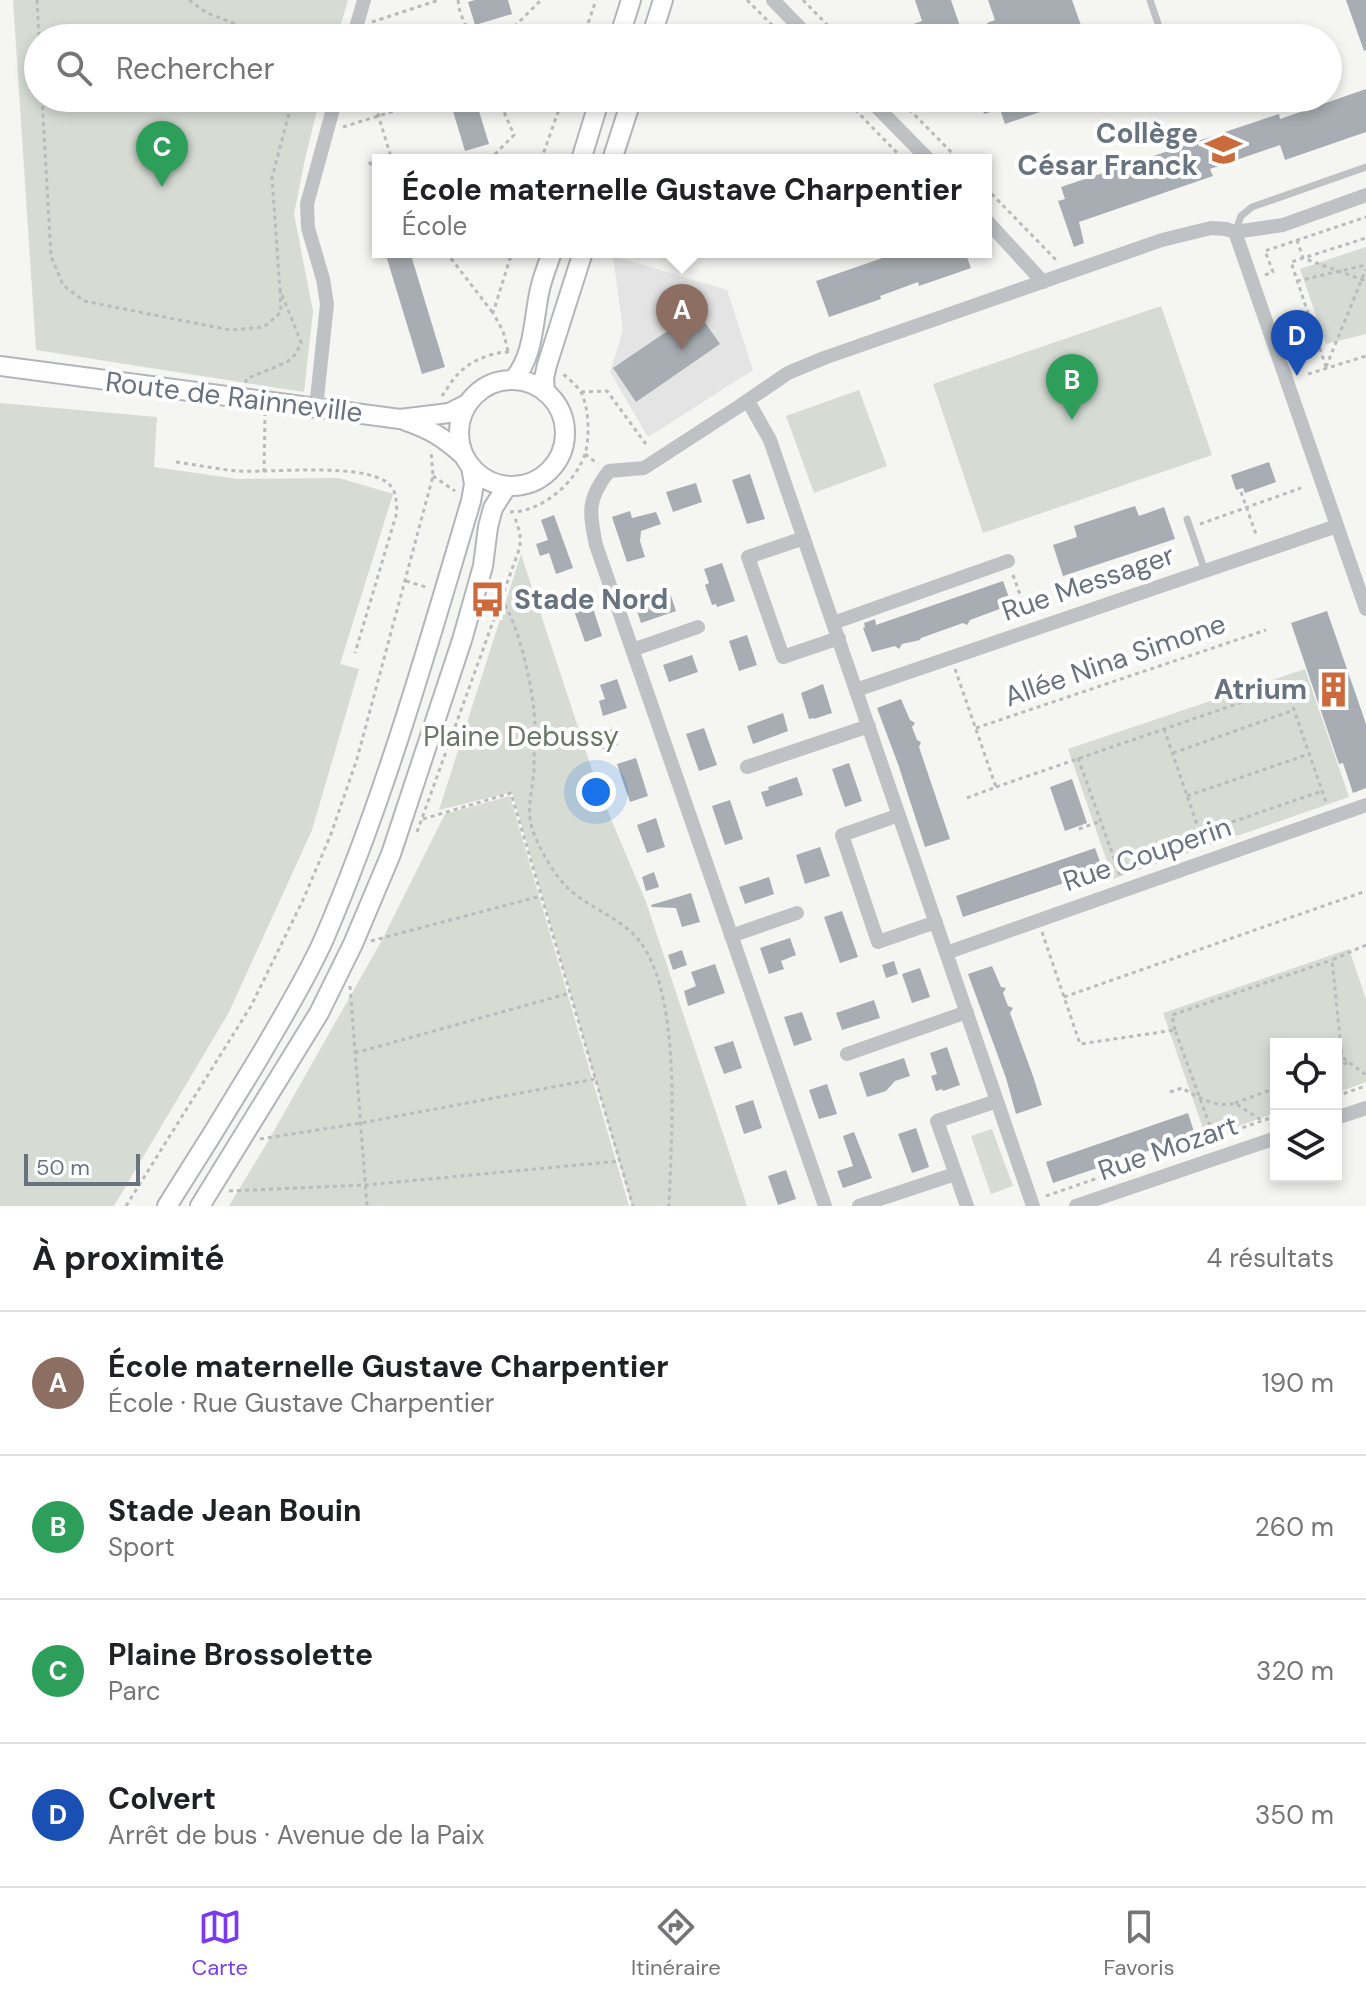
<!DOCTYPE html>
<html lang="fr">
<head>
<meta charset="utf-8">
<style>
  :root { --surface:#fff; --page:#f6f6f6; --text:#202124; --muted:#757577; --line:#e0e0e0; --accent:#7c3aed }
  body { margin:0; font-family:"DM Sans",sans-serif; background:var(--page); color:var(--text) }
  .controls { position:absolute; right:24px; bottom:24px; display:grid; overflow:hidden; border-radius:0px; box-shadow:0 4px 12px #0003 }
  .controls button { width:72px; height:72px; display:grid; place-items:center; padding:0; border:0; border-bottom:2px solid var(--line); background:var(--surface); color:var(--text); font:40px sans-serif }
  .scale { position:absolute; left:24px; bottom:20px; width:116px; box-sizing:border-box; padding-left:8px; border:4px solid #68737f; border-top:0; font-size:22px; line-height:28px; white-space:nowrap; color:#68737f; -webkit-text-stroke:6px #fff; paint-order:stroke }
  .you { position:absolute; left:596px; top:792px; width:28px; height:28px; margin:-20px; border:6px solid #fff; border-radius:50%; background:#1a73e8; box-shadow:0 0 0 12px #1a73e833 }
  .badge { display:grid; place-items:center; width:52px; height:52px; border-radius:50%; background:var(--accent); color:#fff; font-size:26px; font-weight:700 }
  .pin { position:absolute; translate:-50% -66px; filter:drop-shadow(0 2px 4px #0008) }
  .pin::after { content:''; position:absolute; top:42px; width:28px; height:24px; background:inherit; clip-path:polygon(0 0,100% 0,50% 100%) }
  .popup { position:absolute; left:372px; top:154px; width:620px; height:104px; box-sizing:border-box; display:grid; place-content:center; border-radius:0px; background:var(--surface); filter:drop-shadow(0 2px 6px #0005); font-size:26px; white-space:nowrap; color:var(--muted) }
  .popup b { font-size:30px; color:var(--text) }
  .popup::after { content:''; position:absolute; left:50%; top:100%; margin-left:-16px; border:16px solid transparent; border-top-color:var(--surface) }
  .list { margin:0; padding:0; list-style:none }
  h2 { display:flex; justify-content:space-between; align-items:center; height:104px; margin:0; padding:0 32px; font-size:34px }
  h2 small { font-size:26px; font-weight:400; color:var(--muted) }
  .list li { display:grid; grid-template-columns:52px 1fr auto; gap:24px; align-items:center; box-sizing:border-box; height:144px; padding:0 32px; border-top:2px solid var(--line) }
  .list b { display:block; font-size:30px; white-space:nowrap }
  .list p { margin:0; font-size:26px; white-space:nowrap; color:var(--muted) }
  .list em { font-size:26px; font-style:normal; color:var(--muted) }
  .icon { flex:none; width:44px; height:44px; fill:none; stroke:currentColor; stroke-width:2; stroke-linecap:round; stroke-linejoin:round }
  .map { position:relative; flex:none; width:1366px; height:1206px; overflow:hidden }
  .search { position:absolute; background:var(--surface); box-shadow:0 4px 12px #0003; left:24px; right:24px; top:24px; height:88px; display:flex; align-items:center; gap:20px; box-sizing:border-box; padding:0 28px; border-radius:44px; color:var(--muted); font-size:30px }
  .sheet { height:680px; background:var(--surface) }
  nav { display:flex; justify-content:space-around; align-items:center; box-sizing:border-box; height:112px; border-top:2px solid var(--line); background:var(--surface); font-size:22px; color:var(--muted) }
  nav a { display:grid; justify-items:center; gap:4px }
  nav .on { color:var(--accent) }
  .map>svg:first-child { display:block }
</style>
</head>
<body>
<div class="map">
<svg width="1366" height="1206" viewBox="0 0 1366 1206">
  <rect width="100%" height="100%" fill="#f5f5f2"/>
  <path fill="#e3e4e3" d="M613,256L727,290L753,370L648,437L610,372L623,330Z"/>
  <path fill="#d6dbd4" d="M13,0H348L337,38H38V98H320L305,159L294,214L313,311L304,392L36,350Z
    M1366,247V334L1326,344L1300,269Z
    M1161,306L1212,455L983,533L933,384Z
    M859,390L887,466L814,493L786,416Z
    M0,403L157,417L154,467L238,479L339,478L393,494L340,664L359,669L312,830L229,1012L114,1206H0Z
    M521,554L598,788L646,902L747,1206H632L512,792L439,810Z
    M1305,669L1349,797L1113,879L1068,749Z
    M510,796L629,1206H229L267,1143L382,940L445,814Z
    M1349,949L1366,999V1082L1336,1093V1044H1276V1113L1206,1137L1163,1013Z
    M992,1129L1013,1186L991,1194L971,1136Z"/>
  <path fill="#a7adb2" d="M475,0H508L512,14L475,25L468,2Z
    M915,0H951L964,38H878V36L922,21Z
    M988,0H1072L1083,31L1063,38H993L987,23L995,20Z
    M1346,0H1366V50L1364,51Z
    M1366,89V132L1285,160L1280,145L1210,169L1213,176L1079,222L1084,243L1074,247L1058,201L1065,199L1061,187L1279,114L1280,119Z
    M449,98H475L489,144L465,151Z
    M979,98H1074L1075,100L1005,124L1000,109L984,114Z
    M385,252H410L445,367L422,374Z
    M900,252H965L971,268L919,286L918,282L880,296L881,299L829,317L816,281Z
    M697,311L720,344L636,402L613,368Z
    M1269,462L1276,482L1245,493L1243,488L1236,490L1231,475Z
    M750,474L765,519L747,524L732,480Z
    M696,483L702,502L673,512L666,492Z
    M1135,506L1139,516L1164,507L1175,539L1063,576L1053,545L1077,537L1074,526Z
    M630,511L632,518L656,512L661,524L641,531L640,541L645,557L627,562L612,517Z
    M554,515L573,568L556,574L549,553L540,556L536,544L548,540L541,520Z
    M722,563L735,601L717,607L716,604L712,605L705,585L709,583L704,569Z
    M1003,581L1011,603L1004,605L1005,607L970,620L967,625L963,623L921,638L920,640L902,644L899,649L895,646L872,652L863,628L865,627L864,623L875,619L876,625Z
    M668,587L676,611L641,623L635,605L656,598L654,591Z
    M590,599L602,636L585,642L572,605Z
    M1327,611L1366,724V788L1353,793L1343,763L1339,764L1291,623Z
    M747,635L757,665L739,671L729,641Z
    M692,655L698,672L669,682L663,665Z
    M617,679L627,708L603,716L599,701L605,699L600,685Z
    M823,684L832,713L814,719V718L809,719L801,693Z
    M901,699L910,720L915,723L912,727L917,740L921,742L919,747L950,839L925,847L898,764L877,708Z
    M783,713L788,731L753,744L747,726Z
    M704,728L717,765L699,771L686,734Z
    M612,729L618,745L603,750L598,734Z
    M636,758L648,796L630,802L617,764Z
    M849,763L862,801L845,807L832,769Z
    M797,777L803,795L766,807L761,792L769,790L768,787Z
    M1072,779L1087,823L1065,831L1050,787Z
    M730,800L743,839L725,845L712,806Z
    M656,818L665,847L647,853L637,825Z
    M820,847L830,876L805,884L796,855Z
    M1095,848L1103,870L963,917L956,896Z
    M654,872L659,887L646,891L642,877Z
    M769,877L774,894L745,904L739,887Z
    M691,893L700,922L682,927L676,908L652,907L651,905Z
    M842,911L858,957L840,963L824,917Z
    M790,938L796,955L781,961L784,969L769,974L760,948Z
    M682,950L687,965L673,970L668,955Z
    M894,961L898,974L886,978L882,965Z
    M715,964L725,993L688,1006L684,991L696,986L691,972Z
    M992,966L1001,987L1006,988L1003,993L1008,1006L1013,1008L1010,1013L1033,1076L1042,1105L1016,1114L1006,1078L968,974Z
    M920,968L930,997L912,1003L902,974Z
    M874,1000L880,1018L842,1030L836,1013Z
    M802,1012L812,1040L794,1046L784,1017Z
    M733,1041L742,1068L724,1074L714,1047Z
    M947,1047L960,1085L943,1091L942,1089L936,1091L931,1076L937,1074L930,1053Z
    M904,1058L910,1076L895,1081L886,1091L867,1097L859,1073Z
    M827,1084L837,1114L819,1119L809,1090Z
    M753,1100L762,1128L744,1134L735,1106Z
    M1188,1113L1195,1135L1053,1183L1046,1162Z
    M916,1128L929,1167L912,1173L898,1134Z
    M854,1132L872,1178L843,1188L837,1171L853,1166L843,1136Z
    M786,1170L796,1199L778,1205L768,1176Z"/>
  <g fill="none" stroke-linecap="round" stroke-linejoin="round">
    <defs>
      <path id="secondary" d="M619,38L631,0
        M651,38L663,0
        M581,160L600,98
        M612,160L632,98
        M0,366L400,419L449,413L467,404
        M459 433a53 53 0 1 1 106 0a53 53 0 1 1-106 0Z
        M513,380C535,355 533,319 540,289C543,276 548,264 552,252
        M545,391L544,378L547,365L583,252
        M406,421C430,429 444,438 463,455
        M167,1206C199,1156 230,1106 260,1056C282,1018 306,979 324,939C385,797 427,649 471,501L474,484L471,467
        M200,1206L319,1013L353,944L391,854L462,640L483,566L488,527L493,508L507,486"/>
    </defs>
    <use href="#secondary" stroke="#b2b6ba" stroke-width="22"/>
    <path stroke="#b9bbbd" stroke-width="3" stroke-dasharray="4 4" stroke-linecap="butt" d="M37,0L39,38
      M189,0L207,13L272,38
      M458,0L460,12L471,38
      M747,0L785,38
      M803,0L840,38
      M372,22L439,0
      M503,38L541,0
      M583,38L596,0
      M42,98L51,256L63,285L84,301L230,330L264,327L281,312L280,290
      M373,98L392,160
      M844,98L904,160
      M898,98L959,160
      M343,127L436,98
      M489,160L514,135L498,98
      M541,160L563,98
      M369,162L378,172
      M986,188L1058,262
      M1297,240L1303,258L1366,281
      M446,252L493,313
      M1265,275L1273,272L1265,251L1366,217
      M1297,281L1366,265
      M508,351L503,331L493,313L512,252
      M1326,367L1291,262L1366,238
      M1326,367L1366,269
      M1308,374L1366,356
      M246,383V379L287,362L296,354L301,342L280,290L272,178L293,98
      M581,392L607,391L648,447
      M442,396C447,389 452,380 458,374C471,360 494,351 513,352
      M585,454L598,464
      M176,462C197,465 217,469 237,471C271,473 365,462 389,484C397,492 396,501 397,512L355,653
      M264,472L265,415
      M433,476L455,491
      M1241,492L1257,537
      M510,512C541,512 575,484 585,454C590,437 589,408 581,392C577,386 569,379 563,374
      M1200,524L1301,488
      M1013,575L1028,617
      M406,581L429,588
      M501,598C520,627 534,691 535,726C535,740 534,754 534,769C533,790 526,807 532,828C538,847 555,877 570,890C588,906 612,915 630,931C685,978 671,1137 669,1206
      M955,669L996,787L964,799
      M976,728L1266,630
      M1164,729L1200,833L1322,791
      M1173,753L1294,710
      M1078,758L1120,875
      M996,787L1286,687L1327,805
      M1187,796L1309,754
      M423,819L511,793L633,1206
      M1079,829L1101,821
      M417,832L520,547V533L514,515
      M1200,833L1206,848
      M1042,932L1080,1044L1175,1030L1214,1137
      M371,941L541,896
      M1366,945L1332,960L1342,1057L1366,1075
      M350,986L367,1206
      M1064,997L1366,891
      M1175,1030L1172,1015L1332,960
      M355,1053L570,993
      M1336,1067L1349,1062
      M1170,1092L1182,1088C1197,1097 1217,1109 1235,1103L1261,1120
      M1336,1096L1366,1086
      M1235,1103L1276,1088
      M260,1139L361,1123L595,1079
      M229,1191L365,1185L620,1161
      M1046,1196L1276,1116
      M126,1206L251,1006L303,900L331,834L357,759L433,476L431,450"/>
    <path stroke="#bfc2c5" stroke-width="7" d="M1150,0L1163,38
      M1236,230L1241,216L1252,207L1366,167
      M1187,519L1205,571"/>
    <path stroke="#bfc2c5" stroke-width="14" d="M773,0L810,38
      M353,38L364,0
      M868,98L929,160
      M986,220L1043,282
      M1235,232L1366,609
      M748,401L770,440L1033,1206
      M316,408L327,304L323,279L308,228L307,204L336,98
      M804,538L748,557L783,657L839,638
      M833,623L1008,561
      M632,650L698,627
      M856,690L1337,526
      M747,767L869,726
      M899,815L842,835L878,942L936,922
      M731,936L797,913
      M946,953L1366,805
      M847,1054L967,1012
      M1336,1118L1366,1108
      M825,1206L596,545C589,512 587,499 609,471L644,468L738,407L788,373L824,358L1162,240L1211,228L1226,229L1235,232L1283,225L1366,195
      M859,1206L955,1174
      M967,1206L937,1121L997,1101
      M1076,1206L1276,1138"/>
    <use href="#secondary" stroke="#fff" stroke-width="18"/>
  </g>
  <defs>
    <symbol id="school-bare" viewBox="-9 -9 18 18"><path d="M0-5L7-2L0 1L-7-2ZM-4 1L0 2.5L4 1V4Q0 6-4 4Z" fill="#cc6a3c" stroke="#fff" stroke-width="2.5" paint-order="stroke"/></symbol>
    <symbol id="bus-bare" viewBox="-9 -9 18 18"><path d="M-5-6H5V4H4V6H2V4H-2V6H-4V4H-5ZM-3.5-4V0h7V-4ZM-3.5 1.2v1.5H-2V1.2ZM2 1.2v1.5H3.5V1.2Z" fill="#cc6a3c" stroke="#fff" stroke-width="2.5" paint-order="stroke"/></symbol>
    <symbol id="building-bare" viewBox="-9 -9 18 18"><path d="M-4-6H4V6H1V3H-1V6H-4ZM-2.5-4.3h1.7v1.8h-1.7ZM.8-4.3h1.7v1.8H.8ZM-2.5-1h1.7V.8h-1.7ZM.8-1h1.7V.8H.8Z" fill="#cc6a3c" stroke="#fff" stroke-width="2.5" paint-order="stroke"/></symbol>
  </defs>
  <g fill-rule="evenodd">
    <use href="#school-bare" x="1198" y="124" width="51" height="51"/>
    <use href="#bus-bare" x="462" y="574" width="51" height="51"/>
    <use href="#building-bare" x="1308" y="664" width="51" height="51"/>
  </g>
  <g text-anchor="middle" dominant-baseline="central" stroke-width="8" stroke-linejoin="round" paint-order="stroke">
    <g font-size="28" font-weight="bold" fill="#68737f" stroke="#fff" text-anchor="end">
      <text x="1198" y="133">Collège<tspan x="1198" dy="32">César Franck</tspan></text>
      <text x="514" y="599" text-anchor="start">Stade Nord</text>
      <text x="1307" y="689">Atrium</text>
    </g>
    <g font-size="28" fill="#68737f" stroke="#fff">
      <text transform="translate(234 397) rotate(7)">Route de Rainneville</text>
      <text transform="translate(1088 583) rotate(-19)">Rue Messager</text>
      <text transform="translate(1115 660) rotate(-19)">Allée Nina Simone</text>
      <text transform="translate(1147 854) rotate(-19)">Rue Couperin</text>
      <text transform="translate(1168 1148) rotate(-19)">Rue Mozart</text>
    </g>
    <g font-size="28" fill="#687766" stroke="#fff">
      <text x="521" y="736">Plaine Debussy</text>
    </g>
  </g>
</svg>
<div class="controls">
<button><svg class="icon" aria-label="locate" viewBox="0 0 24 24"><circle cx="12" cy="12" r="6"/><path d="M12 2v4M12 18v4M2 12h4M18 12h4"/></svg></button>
<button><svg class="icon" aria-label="layers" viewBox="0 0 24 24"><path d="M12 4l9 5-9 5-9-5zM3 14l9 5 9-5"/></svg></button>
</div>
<div class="scale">50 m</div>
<div class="you"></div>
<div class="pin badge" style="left:682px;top:350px;background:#8d6e63">A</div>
<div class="popup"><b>École maternelle Gustave Charpentier</b>École</div>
<div class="pin badge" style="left:1072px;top:420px;background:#2e9e5b">B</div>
<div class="pin badge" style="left:162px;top:187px;background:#2e9e5b">C</div>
<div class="pin badge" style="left:1297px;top:376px;background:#1a4fb4">D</div>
<div class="search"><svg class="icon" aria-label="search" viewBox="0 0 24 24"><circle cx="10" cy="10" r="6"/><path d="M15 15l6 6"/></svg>Rechercher</div>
</div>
<section class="sheet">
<h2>À proximité<small>4 résultats</small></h2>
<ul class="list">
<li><span class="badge" style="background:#8d6e63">A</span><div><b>École maternelle Gustave Charpentier</b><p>École · Rue Gustave Charpentier</p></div><em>190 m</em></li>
<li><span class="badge" style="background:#2e9e5b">B</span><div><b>Stade Jean Bouin</b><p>Sport</p></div><em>260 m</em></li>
<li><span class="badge" style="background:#2e9e5b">C</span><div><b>Plaine Brossolette</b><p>Parc</p></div><em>320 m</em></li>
<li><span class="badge" style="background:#1a4fb4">D</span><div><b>Colvert</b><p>Arrêt de bus · Avenue de la Paix</p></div><em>350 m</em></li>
</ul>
</section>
<nav>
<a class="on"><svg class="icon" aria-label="map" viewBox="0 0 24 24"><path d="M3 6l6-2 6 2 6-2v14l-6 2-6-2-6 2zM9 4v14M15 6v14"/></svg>Carte</a>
<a><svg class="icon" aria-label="directions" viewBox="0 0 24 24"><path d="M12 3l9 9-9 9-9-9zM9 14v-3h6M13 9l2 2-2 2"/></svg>Itinéraire</a>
<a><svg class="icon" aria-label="saved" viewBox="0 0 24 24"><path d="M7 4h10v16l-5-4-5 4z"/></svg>Favoris</a>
</nav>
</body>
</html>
